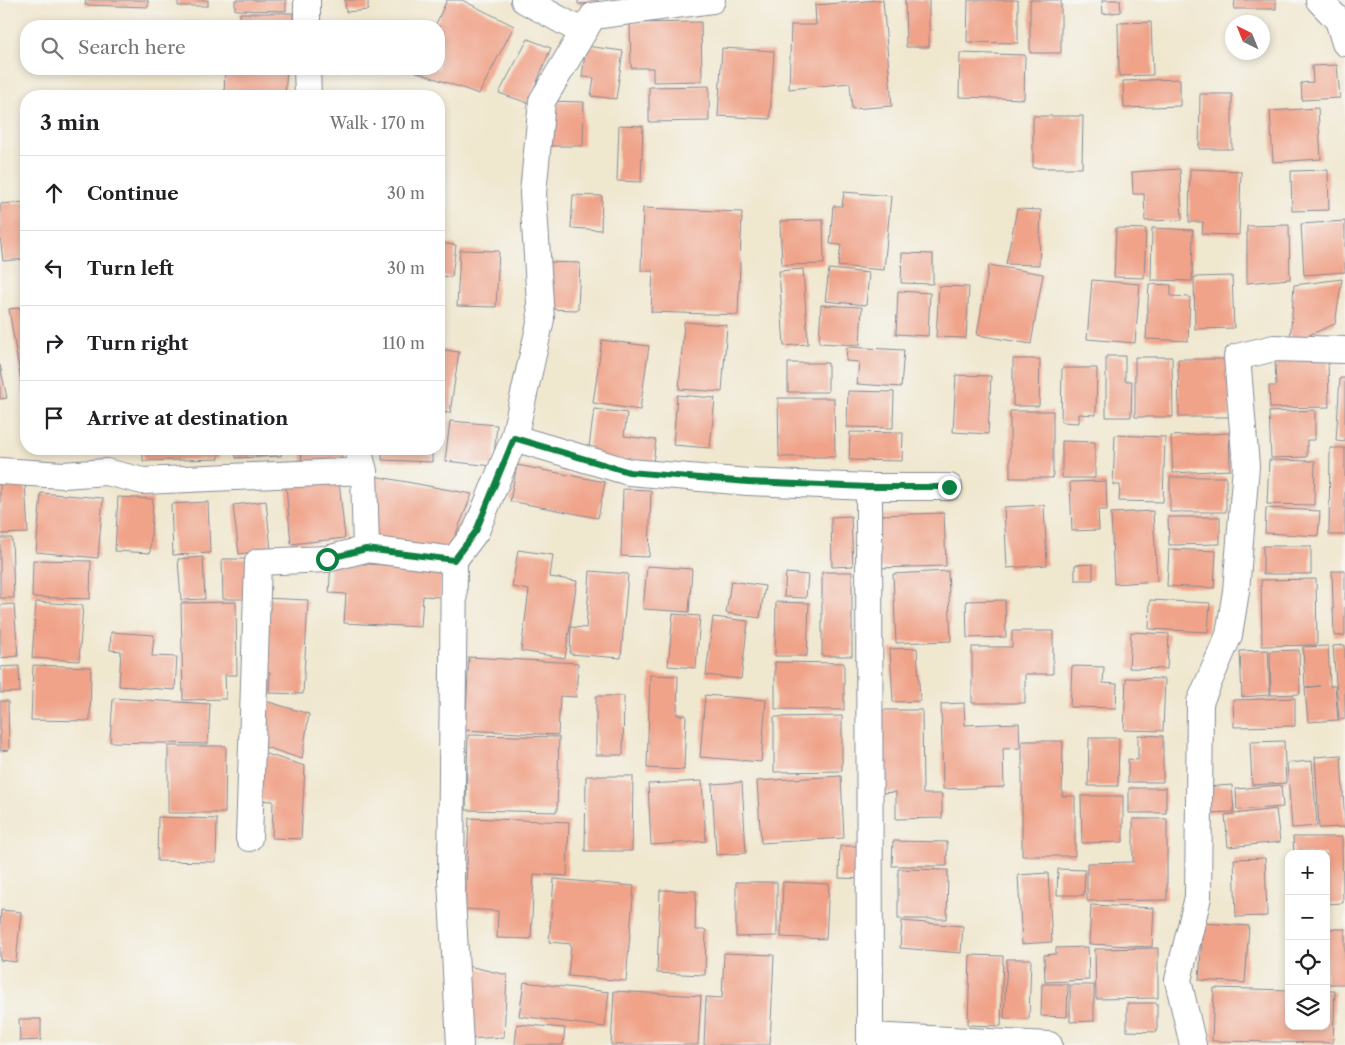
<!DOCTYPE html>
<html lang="en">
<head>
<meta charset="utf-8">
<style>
  :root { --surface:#fff; --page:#f2f2f2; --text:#202124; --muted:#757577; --line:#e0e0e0 }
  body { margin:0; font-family:"Libre Caslon Text",serif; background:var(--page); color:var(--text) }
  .controls { position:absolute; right:15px; bottom:15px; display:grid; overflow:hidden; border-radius:10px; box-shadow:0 2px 8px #0003 }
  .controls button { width:45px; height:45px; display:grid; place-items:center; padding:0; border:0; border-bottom:1px solid var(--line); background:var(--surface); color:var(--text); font:25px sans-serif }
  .compass { position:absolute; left:1225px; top:15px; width:45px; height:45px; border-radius:50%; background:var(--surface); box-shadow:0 2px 8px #0003; rotate:317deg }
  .stop { position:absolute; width:15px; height:15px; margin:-11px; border:4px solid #0b8043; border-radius:50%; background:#fff }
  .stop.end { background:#0b8043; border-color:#fff; box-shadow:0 1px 5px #0008 }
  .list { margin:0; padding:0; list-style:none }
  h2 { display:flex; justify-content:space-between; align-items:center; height:65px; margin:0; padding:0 20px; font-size:21px }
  h2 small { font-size:16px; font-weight:400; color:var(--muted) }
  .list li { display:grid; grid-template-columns:32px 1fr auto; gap:15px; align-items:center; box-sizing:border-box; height:75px; padding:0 20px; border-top:1px solid var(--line) }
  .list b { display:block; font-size:19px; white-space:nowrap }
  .list em { font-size:16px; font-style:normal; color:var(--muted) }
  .icon { flex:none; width:28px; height:28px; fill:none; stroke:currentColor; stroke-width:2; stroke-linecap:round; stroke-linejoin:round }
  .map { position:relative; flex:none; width:1345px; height:1045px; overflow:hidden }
  .search { position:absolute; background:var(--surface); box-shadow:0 2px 8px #0003; left:20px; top:20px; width:425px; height:55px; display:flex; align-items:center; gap:12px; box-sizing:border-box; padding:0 18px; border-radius:20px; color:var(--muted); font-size:19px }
  .panel { position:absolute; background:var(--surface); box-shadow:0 2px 8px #0003; left:20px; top:90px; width:425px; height:365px; border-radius:20px }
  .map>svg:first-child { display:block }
</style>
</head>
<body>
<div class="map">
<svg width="1345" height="1045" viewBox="0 0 1345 1045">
  <rect width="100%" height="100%" fill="#f6f6f2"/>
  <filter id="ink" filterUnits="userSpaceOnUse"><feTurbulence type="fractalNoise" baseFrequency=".02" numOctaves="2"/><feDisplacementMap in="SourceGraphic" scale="10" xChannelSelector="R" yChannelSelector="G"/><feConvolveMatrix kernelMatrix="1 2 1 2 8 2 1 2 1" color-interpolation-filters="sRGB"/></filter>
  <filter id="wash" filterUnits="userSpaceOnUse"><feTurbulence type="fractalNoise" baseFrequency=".0096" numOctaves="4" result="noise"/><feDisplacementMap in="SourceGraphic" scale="20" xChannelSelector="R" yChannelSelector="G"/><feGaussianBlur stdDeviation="1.12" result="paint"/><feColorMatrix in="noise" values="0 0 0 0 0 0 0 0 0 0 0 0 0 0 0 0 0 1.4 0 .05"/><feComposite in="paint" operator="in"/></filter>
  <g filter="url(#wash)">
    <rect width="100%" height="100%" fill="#f0e7cf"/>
    <g id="blocks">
      <path fill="#f0a389" d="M86,0H148V7L85,5Z
        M178,0H208V6H178Z
        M235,0H286V11L235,10Z
        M345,0H368V10L346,12Z
        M447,0H462L514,26L479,94L414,71L415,69H439V26H435Z
        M578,0H598V3L578,4Z
        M878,0H883L892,106L852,109L850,83L789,89L791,25H816L815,5Z
        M905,0H929V47H906Z
        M968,0H1018V43L967,42Z
        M1030,0H1061V53H1030Z
        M1102,0H1120L1121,12L1103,14Z
        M1235,0H1276V9H1234Z
        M240,13H293V26H240Z
        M701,22L702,81L653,82V68H631L630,23Z
        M1151,22L1153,75L1119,76L1118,23Z
        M528,39L551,48L528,103L499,93Z
        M586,46L623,51L616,99L591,96L594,78L582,77Z
        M722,48L774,51L770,119L718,116Z
        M960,53L1025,55L1024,99L959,97Z
        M1337,65L1340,98L1302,100L1301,83L1313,82L1312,66Z
        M225,69H287L285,96H224Z
        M1180,79V106L1124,108L1123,81Z
        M709,86V121L649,122V87Z
        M1200,94H1232V149H1199Z
        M546,101L584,102L583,146H545Z
        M1318,108L1321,159L1273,162L1270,111Z
        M1033,116H1083L1082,168H1033Z
        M619,125L643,126L641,182L617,181Z
        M1180,169L1182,220L1145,221L1144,194H1133L1132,172Z
        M1190,169L1241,171L1239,235L1202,234L1203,222H1189Z
        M1328,170L1329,210L1292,211L1291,171Z
        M844,192L891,196L884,270L838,266L841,245L830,244L833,206H842Z
        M573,195L602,196L601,230L571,228Z
        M26,202V259L3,261L0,236V204Z
        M643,208L742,212L738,315L651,312L653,271H641Z
        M1017,209L1041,210L1039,265L1006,264Z
        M823,220L824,264L782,265L780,221Z
        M1345,221V272L1304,275L1301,224Z
        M1289,225L1290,279L1247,283V226Z
        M1116,228L1146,229L1144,278L1114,277Z
        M1152,228L1193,230L1192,281L1151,280Z
        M439,243L456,245L452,277L439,276Z
        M460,250L499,251L496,307L457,306Z
        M902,253L933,254V284L901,283Z
        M545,262L580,263L578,310L543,309Z
        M989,265L1043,274L1031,344L977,335Z
        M803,269L808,344L784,346L779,271Z
        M829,269L869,273L866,305L825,301Z
        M1232,276L1234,328L1195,329L1194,277Z
        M1342,279L1335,324L1290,343L1294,285Z
        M1092,280L1140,284L1135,343L1087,339Z
        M1149,284L1171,285V296L1190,297L1188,341L1146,339Z
        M939,286L969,287L966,338L936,337Z
        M898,291L930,293L928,336L896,334Z
        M821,305L862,307L860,345L819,343Z
        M26,307V392L23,393L9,309Z
        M684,322L727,325L722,392L679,389Z
        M602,340L649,346L640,410L593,403Z
        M847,347L904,350L901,387L857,384L859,362L846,361Z
        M439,349L459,352L450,413L439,412Z
        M1106,356H1125V381H1132L1131,417H1106Z
        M1135,357H1172L1173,417H1135Z
        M1013,359H1040L1039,406H1013Z
        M1178,359H1229L1230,417H1179Z
        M1328,360L1329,407L1270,408L1269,386H1276L1275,361Z
        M788,363H828V392H788Z
        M0,365L7,398L0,399Z
        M1062,368H1097L1096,415L1079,414V423L1061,422Z
        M956,375L991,376L988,434L953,432Z
        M1340,378H1345V442L1336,441Z
        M848,391L894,392L893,428L847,427Z
        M677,395L715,398L710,448L673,445Z
        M778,398H834L835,457H779Z
        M594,409L627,413L624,436L656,440L653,463L588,455Z
        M1315,410V440H1307V457L1271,458L1269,412Z
        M1010,411H1053V478H1010Z
        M450,421L497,425L493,466L445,461Z
        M850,432L903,433L902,461L849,460Z
        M1229,433L1230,470L1173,473L1171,436Z
        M1115,435L1165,437L1163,502L1119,501L1120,485H1113Z
        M1062,441L1095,442V478H1062Z
        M1330,448H1345V535H1329Z
        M57,449H83V450L58,452Z
        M143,449H219V459L143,461Z
        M235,449H281V456L236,458Z
        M301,449H341L342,463L302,465Z
        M382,449H432V462L382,460Z
        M1269,460L1315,461L1314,505L1267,504Z
        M517,465L605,482L598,518L510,501Z
        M374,476L472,494L449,551L374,539Z
        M1170,477H1226V512H1170Z
        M339,481L345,538L291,544L286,486Z
        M1106,481L1107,510H1098L1099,530L1072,531L1070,482Z
        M25,482L28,533L0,534V484Z
        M623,489L651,490L649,557L621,556Z
        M41,493L103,498L98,558L36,552Z
        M118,497L153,499L150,553L115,551Z
        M266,501L271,550L239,554L233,505Z
        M208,502L210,553L173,555L171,504Z
        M1044,505L1047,565L1007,568L1004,507Z
        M1266,508L1320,511L1318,536L1265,533Z
        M1153,511L1157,581L1114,584L1111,513Z
        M944,513L946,566L878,568L877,515Z
        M851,516L853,566L832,567L831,517Z
        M1168,517H1220V544L1169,545Z
        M0,538H12L14,598H0Z
        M1263,546H1311V574H1263Z
        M1169,549L1216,551L1214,588L1167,586Z
        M518,550L553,555L550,577L577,581L565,658L521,651L529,590L512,587Z
        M203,557L205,599L181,600L178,559Z
        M222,559H248L249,599H223Z
        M33,560L91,561L90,599L32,597Z
        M331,562L442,568L440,597L423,596L421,627L344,623L346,594L329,593Z
        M1093,564V580H1075V565Z
        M647,566L692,569L689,612L643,609Z
        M590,571L628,574L621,658L570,654L571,627L586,628Z
        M948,571L951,641L896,643L893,574Z
        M1332,571H1345V635L1334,636Z
        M822,572H852V656H822Z
        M786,573L808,575L806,598L784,597Z
        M1316,579L1317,645L1262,646L1261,580Z
        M731,581L765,586L760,618L726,613Z
        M263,598L308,600L303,694L269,693L270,672L259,671Z
        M1005,600L1006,637L967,638L966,601Z
        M1150,600L1210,603L1208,632L1149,629Z
        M36,602L83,605L79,661L32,658Z
        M236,602L237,675H225L226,699L183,700L181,603Z
        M776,602L809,603L807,656H775Z
        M14,604L18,656L0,658V605Z
        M673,614L700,616L696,668L668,666Z
        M713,617L748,621L741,679L706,675Z
        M1012,631H1053V674H1025V703H972V647H1012Z
        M111,632L154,635L152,656L177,657L175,690L119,686L121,651L110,650Z
        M1131,632L1169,634L1167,669L1129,668Z
        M1345,645V719L1339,720L1333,646Z
        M1328,646L1330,686H1335L1338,720L1308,722L1305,688L1320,686L1305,687L1303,647Z
        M917,648L920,701L893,702L890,649Z
        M1268,650L1270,695L1242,697L1240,651Z
        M1299,650L1300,694L1271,695L1270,651Z
        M469,657L578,663L576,697L560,696L558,735L465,730Z
        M775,662L844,663V710L775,709Z
        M33,665L91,667L90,721L31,720Z
        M19,666L20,692L0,693V667Z
        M1072,666L1104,667L1103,683L1117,684L1116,708L1070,707Z
        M650,675L678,676L677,715H686L684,770L647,768Z
        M1126,678L1165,679L1163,731L1124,730Z
        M705,695L766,700L761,762L700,757Z
        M596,696H624L623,755H596Z
        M113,698L210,704L208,744L110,742Z
        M1295,698V726L1234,727L1233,700Z
        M262,700L309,714L302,759L262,746Z
        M0,701H8L9,750L0,751Z
        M964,703L965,725L1019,723L1020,748L1003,749L1004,787L943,789L941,704Z
        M880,710H922L923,794H942V818L896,819V792L881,793Z
        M842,716V771L774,772V717Z
        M468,735L559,737L557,812L466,810Z
        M1138,735L1163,736V782H1128V759L1138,760Z
        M1089,738H1119L1118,786H1088Z
        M1022,741H1063L1062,796H1075V856H1022Z
        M1284,741L1286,783L1252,785L1250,742Z
        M168,746H226L225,813H168Z
        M257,751L305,766L301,839L272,838L273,801L258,800Z
        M1341,755L1345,827L1319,828L1315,757Z
        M1312,761L1317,826L1292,828L1287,763Z
        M586,776H633L632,851H585Z
        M841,776L844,838L761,843L757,781Z
        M702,781L706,841L651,845L648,784Z
        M742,782L746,853L716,855L712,784Z
        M1232,785L1234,812L1207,813L1206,787Z
        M1281,785L1283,807L1237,810L1236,789Z
        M1129,788H1166V813H1129Z
        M1081,796H1123V842L1082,843Z
        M1276,809L1280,842L1228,847L1225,815Z
        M158,817L217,819L216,862L157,861Z
        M469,818L569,822L567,876L534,874L531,939L497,938L498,911L465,909Z
        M1133,819H1167V900L1087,901V863L1133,862Z
        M1293,837H1342L1343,903L1326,904V854H1294Z
        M893,841L947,842V866H892Z
        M840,846H865L864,879L839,878Z
        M1265,858L1267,916L1236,917L1234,859Z
        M898,869L948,870L947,919H898Z
        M1058,869L1085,870L1084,895H1057Z
        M1048,873L1052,942L1022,944L1018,875Z
        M554,879L634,886L626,981L568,976L571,944L549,942Z
        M736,882H777V936L736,937Z
        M783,882L829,884L826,939L781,937Z
        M660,890L696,891L695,930H706L705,975L657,973Z
        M1091,905L1154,908L1152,947L1089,944Z
        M1,910L21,912L16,962L0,960V924Z
        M902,921L963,926L961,953L900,948Z
        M1203,923L1249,926L1245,983L1199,980Z
        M1326,929H1345V984H1326Z
        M1088,947L1089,980L1045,982L1044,955L1056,954V948Z
        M1158,948V998L1096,999L1095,949Z
        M724,953L774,955L770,1045H704L706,997L722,998Z
        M970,955L1003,956L1001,1026L968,1025Z
        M1007,959H1031L1029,1019L1004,1018Z
        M468,966L507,975L504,1037L466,1039Z
        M524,982L609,992L605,1027L519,1016Z
        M1042,984H1068L1067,1017L1041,1016Z
        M1070,985H1094V1021L1070,1022Z
        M1214,988L1289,990V1026H1326V991H1335L1333,1043L1212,1041Z
        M614,991L701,996L698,1045H611Z
        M1127,1003H1157V1032L1127,1031Z
        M19,1019H41V1040L20,1041Z
        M517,1024L565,1028L563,1045H515Z"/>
    </g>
  </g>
  <g filter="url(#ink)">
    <use href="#blocks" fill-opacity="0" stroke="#868b96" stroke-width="1"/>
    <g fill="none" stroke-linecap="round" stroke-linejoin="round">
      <defs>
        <path id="street" d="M307,0V26
          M524,0L583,32
          M1319,0L1338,20L1345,43
          M307,69L308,96
          M514,438L629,472L748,482L869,487H949
          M358,449L364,471
          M0,471L63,475L106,472L143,481L364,471L366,549L454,560
          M869,487L870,1045
          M249,838L258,562L327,559L366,549
          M870,1036L1049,1045
          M460,1045L451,879L454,560L476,531L514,438L541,319L533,193L542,101L593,16L712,0
          M1193,1045L1178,980L1198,897L1200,702L1229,635L1236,591L1246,466L1237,357L1274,348L1345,350"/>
      </defs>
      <use href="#street" stroke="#868b96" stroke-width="28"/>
      <use href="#street" stroke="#fff" stroke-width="26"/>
    </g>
  </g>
  <g fill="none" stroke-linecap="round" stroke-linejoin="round" filter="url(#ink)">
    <path stroke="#0b8043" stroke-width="6" d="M327,559L366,549L454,560L476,531L514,438L629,472L748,482L869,487H949"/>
  </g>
</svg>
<div class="controls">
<button>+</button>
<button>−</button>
<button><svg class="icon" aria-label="locate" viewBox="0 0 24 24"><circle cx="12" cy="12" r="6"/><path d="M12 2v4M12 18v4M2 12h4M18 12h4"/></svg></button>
<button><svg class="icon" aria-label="layers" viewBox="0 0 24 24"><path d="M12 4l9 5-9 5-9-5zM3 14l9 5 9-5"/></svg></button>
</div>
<svg class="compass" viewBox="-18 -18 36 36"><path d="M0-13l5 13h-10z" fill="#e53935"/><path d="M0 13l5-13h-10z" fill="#757577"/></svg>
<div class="stop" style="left:327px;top:559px"></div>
<div class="stop end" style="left:949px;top:487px"></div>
<div class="search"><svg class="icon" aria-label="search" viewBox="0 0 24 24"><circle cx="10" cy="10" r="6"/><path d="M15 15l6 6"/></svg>Search here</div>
<section class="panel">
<h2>3 min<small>Walk · 170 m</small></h2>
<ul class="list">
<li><svg class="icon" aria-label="ahead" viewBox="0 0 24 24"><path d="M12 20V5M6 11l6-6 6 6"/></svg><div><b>Continue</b></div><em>30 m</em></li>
<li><svg class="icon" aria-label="left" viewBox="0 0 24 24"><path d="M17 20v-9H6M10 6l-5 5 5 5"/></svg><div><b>Turn left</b></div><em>30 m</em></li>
<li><svg class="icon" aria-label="right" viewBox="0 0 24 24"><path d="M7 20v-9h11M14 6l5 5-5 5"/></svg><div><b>Turn right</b></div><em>110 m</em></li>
<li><svg class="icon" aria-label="arrive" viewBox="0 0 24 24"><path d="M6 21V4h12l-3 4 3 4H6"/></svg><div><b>Arrive at destination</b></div></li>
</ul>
</section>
</div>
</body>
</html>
